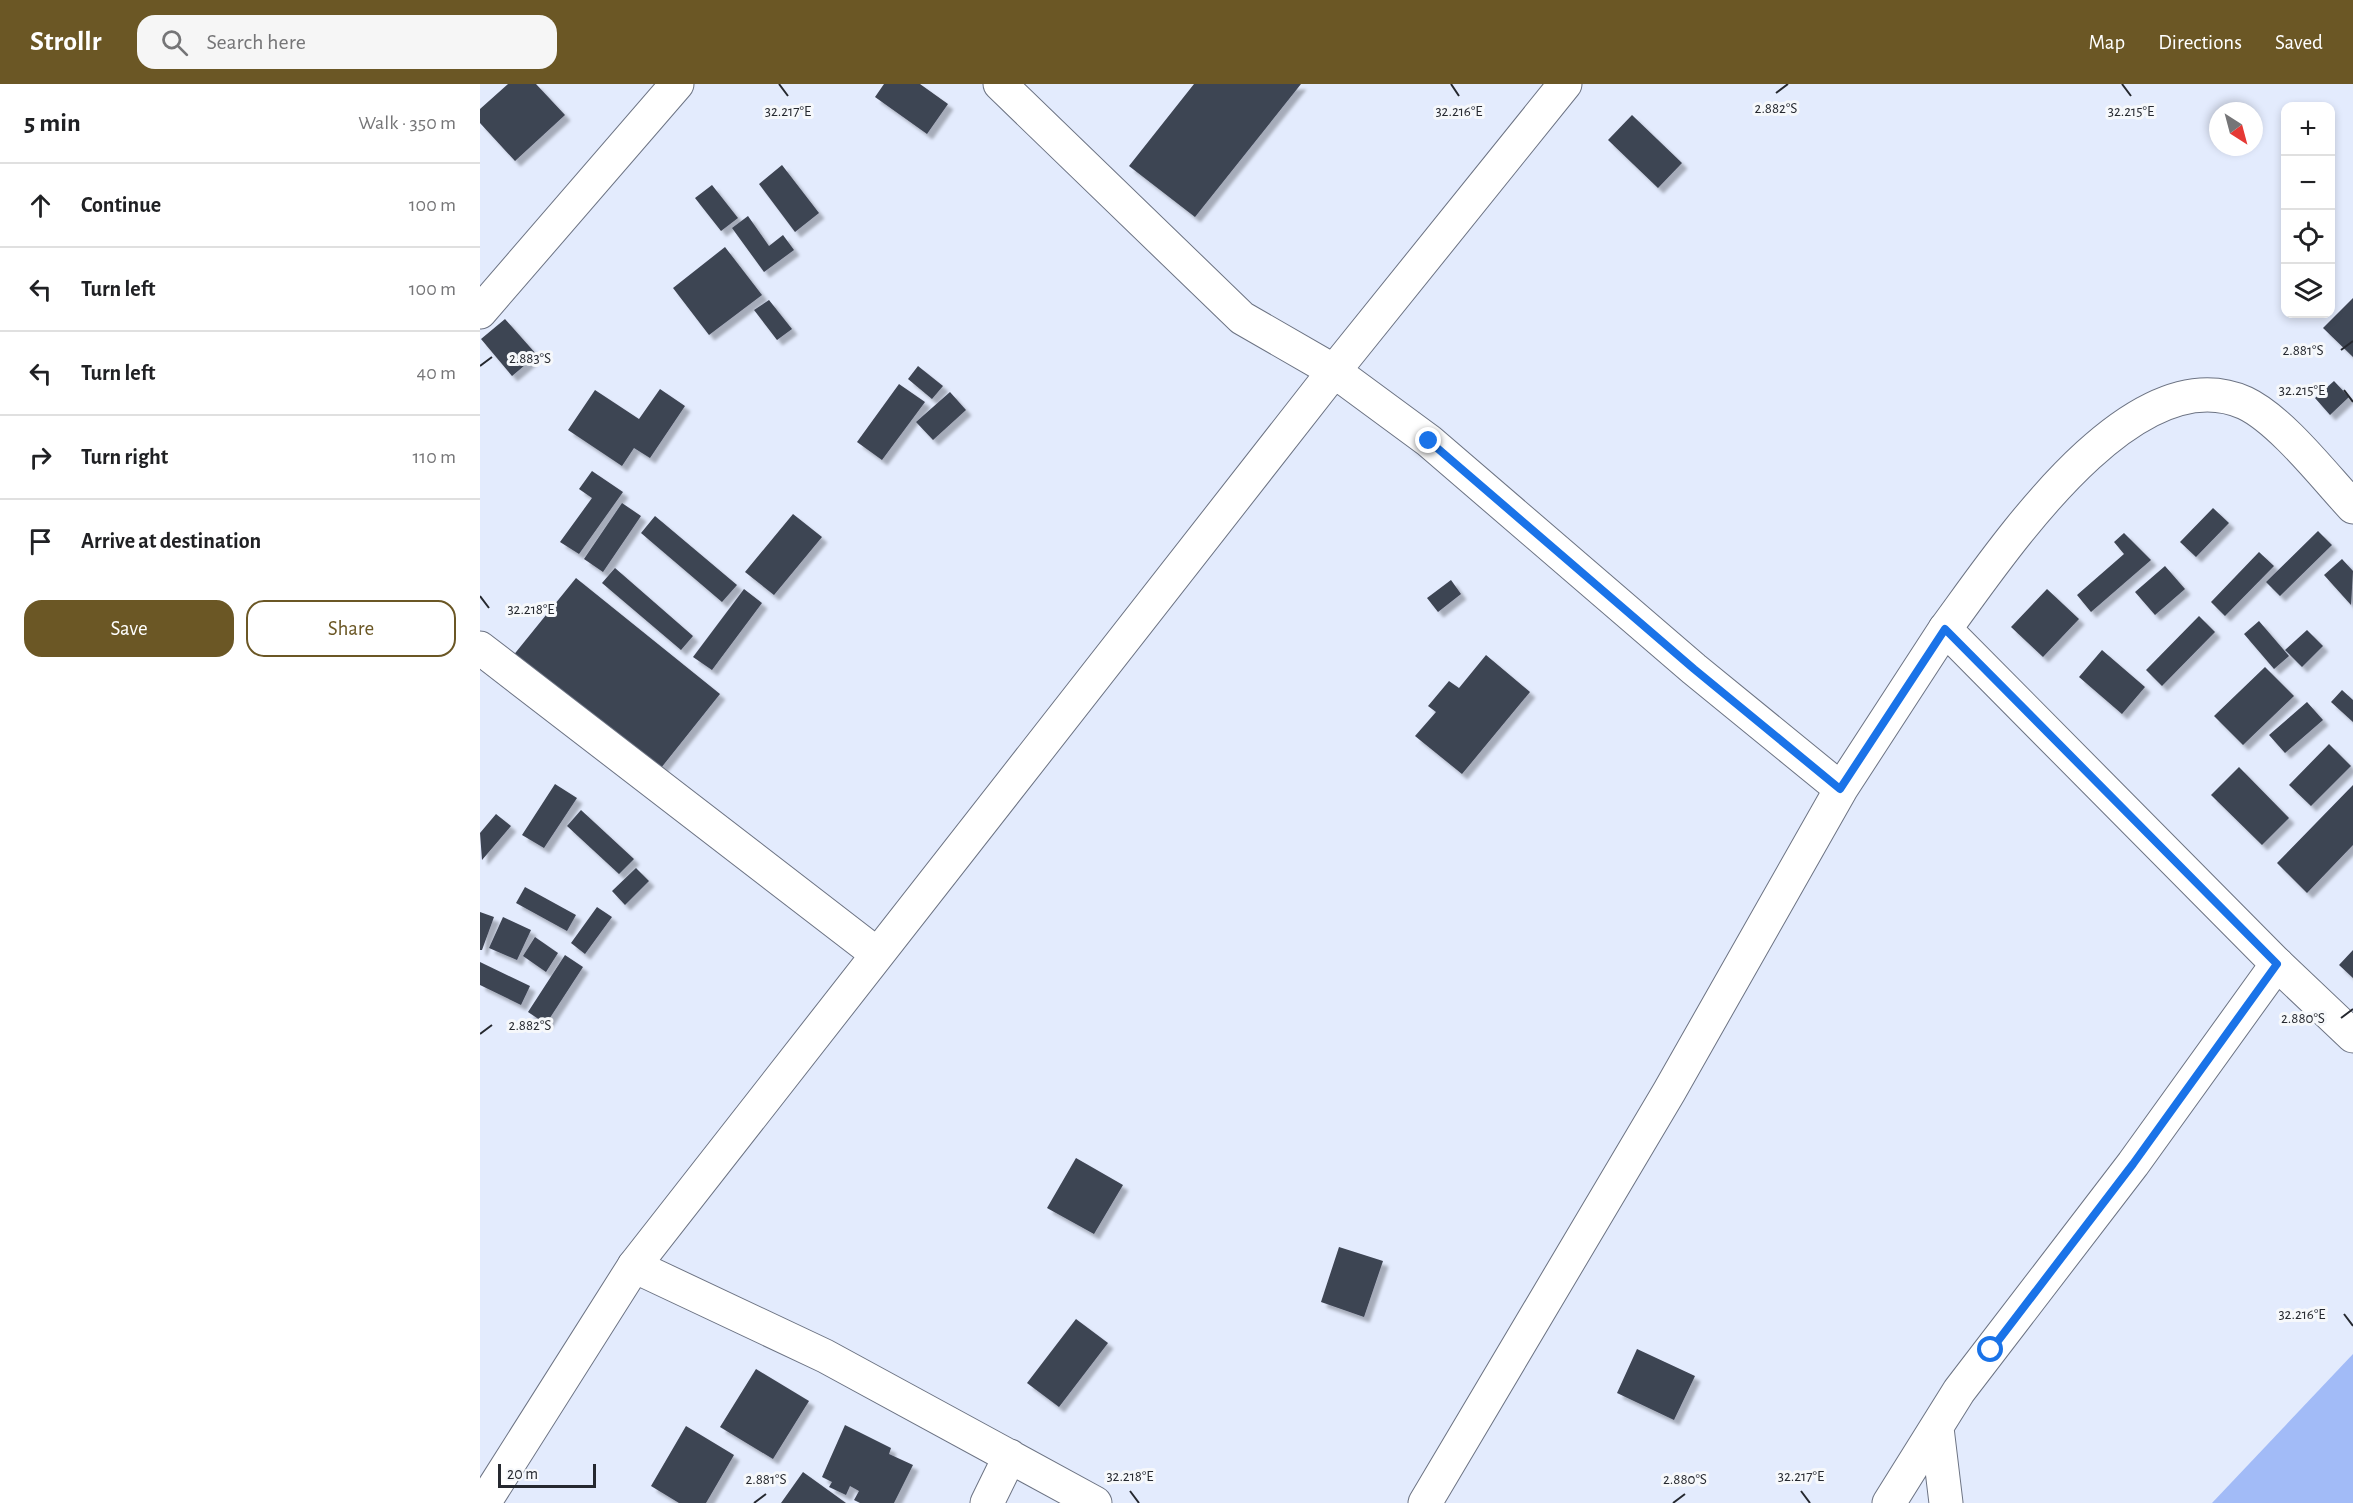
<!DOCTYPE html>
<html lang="en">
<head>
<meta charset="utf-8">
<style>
  :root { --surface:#fff; --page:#f6f6f6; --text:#202124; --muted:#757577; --line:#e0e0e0; --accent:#6b5725 }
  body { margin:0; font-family:"Alegreya Sans",sans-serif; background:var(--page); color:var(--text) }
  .controls { position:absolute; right:18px; top:18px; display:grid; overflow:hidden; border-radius:12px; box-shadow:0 3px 9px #0003 }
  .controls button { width:54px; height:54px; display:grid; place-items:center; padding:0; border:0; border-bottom:2px solid var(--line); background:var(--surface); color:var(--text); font:30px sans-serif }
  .compass { position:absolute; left:1729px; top:18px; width:54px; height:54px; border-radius:50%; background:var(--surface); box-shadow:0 3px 9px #0003; rotate:144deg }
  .scale { position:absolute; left:18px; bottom:15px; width:98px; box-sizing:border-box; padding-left:6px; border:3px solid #25282f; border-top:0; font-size:16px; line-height:21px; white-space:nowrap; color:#25282f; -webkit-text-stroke:4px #f6f8fb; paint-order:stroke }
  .stop { position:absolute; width:18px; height:18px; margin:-14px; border:4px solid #1a73e8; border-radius:50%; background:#fff }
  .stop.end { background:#1a73e8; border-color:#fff; box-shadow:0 2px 6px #0008 }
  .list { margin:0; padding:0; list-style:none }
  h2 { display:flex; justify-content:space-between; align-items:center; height:78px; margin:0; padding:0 24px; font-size:26px }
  h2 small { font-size:20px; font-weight:400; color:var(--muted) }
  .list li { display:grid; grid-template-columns:39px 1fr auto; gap:18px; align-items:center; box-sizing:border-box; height:84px; padding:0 24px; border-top:2px solid var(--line) }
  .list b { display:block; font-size:22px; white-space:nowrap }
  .list em { font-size:20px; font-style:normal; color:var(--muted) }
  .actions { display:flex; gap:12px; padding:18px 24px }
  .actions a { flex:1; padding:14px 0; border:2px solid var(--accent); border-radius:18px; text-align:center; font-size:21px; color:var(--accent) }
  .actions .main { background:var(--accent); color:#fff }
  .icon { flex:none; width:33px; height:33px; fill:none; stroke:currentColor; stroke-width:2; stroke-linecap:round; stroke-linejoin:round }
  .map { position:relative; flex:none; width:1873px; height:1419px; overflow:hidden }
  header { display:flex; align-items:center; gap:36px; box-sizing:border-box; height:84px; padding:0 30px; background:var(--accent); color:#fff }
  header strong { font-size:28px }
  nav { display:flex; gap:33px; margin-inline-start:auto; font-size:21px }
  .search { width:420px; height:54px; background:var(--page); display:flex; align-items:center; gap:15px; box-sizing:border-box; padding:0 21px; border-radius:18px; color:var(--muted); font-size:22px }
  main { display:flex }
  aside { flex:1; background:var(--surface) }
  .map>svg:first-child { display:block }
</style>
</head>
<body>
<header>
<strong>Strollr</strong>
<div class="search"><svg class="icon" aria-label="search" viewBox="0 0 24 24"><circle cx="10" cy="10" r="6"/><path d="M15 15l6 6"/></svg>Search here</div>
<nav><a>Map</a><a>Directions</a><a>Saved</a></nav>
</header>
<main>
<aside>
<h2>5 min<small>Walk · 350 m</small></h2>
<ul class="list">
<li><svg class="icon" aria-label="ahead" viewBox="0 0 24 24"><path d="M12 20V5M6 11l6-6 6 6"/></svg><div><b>Continue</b></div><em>100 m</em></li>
<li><svg class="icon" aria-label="left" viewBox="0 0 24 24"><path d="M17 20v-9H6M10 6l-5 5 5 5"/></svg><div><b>Turn left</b></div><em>100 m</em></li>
<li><svg class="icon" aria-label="left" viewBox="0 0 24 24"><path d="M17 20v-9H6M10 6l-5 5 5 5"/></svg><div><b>Turn left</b></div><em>40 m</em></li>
<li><svg class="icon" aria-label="right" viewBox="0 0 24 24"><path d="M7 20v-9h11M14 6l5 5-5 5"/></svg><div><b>Turn right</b></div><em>110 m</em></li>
<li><svg class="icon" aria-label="arrive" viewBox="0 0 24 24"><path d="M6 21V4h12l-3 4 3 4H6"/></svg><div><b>Arrive at destination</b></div></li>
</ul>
<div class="actions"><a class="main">Save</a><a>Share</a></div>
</aside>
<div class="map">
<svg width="1873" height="1419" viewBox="0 0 1873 1419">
  <defs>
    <filter id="shadow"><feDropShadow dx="5.5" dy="5.5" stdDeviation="1.5" flood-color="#0004"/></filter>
  </defs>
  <rect width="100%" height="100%" fill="#e3ebfd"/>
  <path fill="#a2bbf7" d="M1873,1270V1419H1732Z"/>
  <path fill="#3e4453" filter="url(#shadow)" d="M28,0H56L85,31L35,77L0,39V25Z
    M404,0H440L468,20L447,50L395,13Z
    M714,0H821L715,133L649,82Z
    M1152,31L1202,79L1178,104L1128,56Z
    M302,81L339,129L315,148L279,100Z
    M232,101L258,134L241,147L215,114Z
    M268,132L289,162L303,151L314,166L284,188L252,144Z
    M245,163L282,211L229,251L193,204Z
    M1873,214V273L1843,244Z
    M289,216L312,245L297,256L274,226Z
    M25,235L57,271L32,292L1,255Z
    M438,282L463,302L452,315L428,295Z
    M1854,297L1869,313L1850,331L1835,314Z
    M419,300L445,318L402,376L377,358Z
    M180,305L205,322L170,374L154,364L142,382L88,346L115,306L159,335Z
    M470,308L486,326L453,356L436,338Z
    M112,387L143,408L99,470L80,458L112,414L99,405Z
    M142,419L161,432L123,488L104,475Z
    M1733,424L1749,439L1716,473L1700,458Z
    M313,430L342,453L294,511L265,488Z
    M175,432L257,501L242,518L161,449Z
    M1838,447L1852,461L1800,512L1786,498Z
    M1644,449L1671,476L1611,528L1597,511L1644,470L1634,458Z
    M1779,468L1794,482L1745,532L1731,518Z
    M1862,475L1873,487L1871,521L1844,491Z
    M1685,482L1705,505L1675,531L1655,508Z
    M135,484L213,552L201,566L122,499Z
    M96,494L240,610L177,689L32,573Z
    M971,496L981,510L958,528L947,514Z
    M264,505L282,519L232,586L213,573Z
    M1567,505L1599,535L1563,573L1531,543Z
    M1719,532L1735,548L1682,602L1666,586Z
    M1779,537L1809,572L1794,585L1764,550Z
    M1827,546L1843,562L1822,583L1805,566Z
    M1622,566L1665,603L1642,630L1599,593Z
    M1006,571L1050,608L982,690L935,652L956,628L948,622L969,597L979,604Z
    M1785,583L1814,612L1763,661L1734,632Z
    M1862,606L1873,616V638L1851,618Z
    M1827,618L1843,636L1805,669L1789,651Z
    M1849,660L1871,682L1831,722L1809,701Z
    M1759,683L1809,734L1782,761L1731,711Z
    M75,700L97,714L64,764L42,751Z
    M1873,701V761L1827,809L1797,779Z
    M101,726L154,775L139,790L87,742Z
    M16,730L31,742L2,776L0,749Z
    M156,784L169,797L145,821L132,807Z
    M45,803L96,831L87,847L36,819Z
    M117,823L132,833L105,870L91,859Z
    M0,828L14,833L2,866H0Z
    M23,833L51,846L37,876L9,864Z
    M55,853L78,869L66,888L43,872Z
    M1873,866V894L1859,881Z
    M85,871L103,883L66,940L48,928Z
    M0,878L50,902L41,921L0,901Z
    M596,1074L643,1101L614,1150L567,1124Z
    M859,1163L903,1177L884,1233L841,1218Z
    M596,1235L628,1259L579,1323L547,1299Z
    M1157,1265L1215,1292L1194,1336L1137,1309Z
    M276,1285L329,1317L293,1375L240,1343Z
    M365,1341L411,1364L409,1370L433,1381L414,1419H380L374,1416L379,1407L370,1402L366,1411L349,1403L352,1398L342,1393Z
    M206,1342L254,1371L226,1419H199L171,1402Z
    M323,1388L366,1419H301Z"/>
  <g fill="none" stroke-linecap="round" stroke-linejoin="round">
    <defs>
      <path id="street" d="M520,0L762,234L854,287
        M0,228L197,0
        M1465,545C1520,471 1652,268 1765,319C1801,336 1845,393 1873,423
        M0,564L397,870
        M154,1182L345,1272L615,1419
        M1457,1344L1466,1419
        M507,1419L530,1372
        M1409,1419L1479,1307L1653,1080L1797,880"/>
      <path id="secondary" d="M854,287L949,357L1214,585L1361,705
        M4,1419L154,1182L854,287L1085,0
        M945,1419L1189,1008L1361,705L1465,545L1797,880L1873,952"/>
    </defs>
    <use href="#street" stroke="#6c7383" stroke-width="35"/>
    <use href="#secondary" stroke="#6c7383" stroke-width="35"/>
    <use href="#street" stroke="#fff" stroke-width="33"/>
    <use href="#secondary" stroke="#fff" stroke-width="33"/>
  </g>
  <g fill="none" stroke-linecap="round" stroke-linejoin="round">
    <path stroke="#1a73e8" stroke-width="8" d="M949,357L1214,585L1360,705L1465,545L1797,880L1653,1080L1511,1266"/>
  </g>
  <path fill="none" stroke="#25282f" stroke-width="2" d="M299,0L308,12M971,0L979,12M1642,0L1651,12M1296,9L1308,0M1861,266L1873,257M0,282L12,273M1864,306L1873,318M0,512L9,524M1861,934L1873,925M0,950L12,941M1864,1230L1873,1242M650,1407L659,1419M1321,1407L1330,1419M274,1419L286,1410M1193,1419L1205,1410"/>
  <g font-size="15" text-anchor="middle" fill="#25282f" stroke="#f6f8fb" stroke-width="6" stroke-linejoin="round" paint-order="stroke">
    <text x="1296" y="29">2.882°S</text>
    <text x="308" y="32">32.217°E</text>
    <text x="979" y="32">32.216°E</text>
    <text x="1651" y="32">32.215°E</text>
    <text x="1823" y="271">2.881°S</text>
    <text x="50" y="279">2.883°S</text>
    <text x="1822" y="311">32.215°E</text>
    <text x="51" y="530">32.218°E</text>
    <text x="1823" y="939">2.880°S</text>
    <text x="50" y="946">2.882°S</text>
    <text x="1822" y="1235">32.216°E</text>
    <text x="650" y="1397">32.218°E</text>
    <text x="1321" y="1397">32.217°E</text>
    <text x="286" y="1400">2.881°S</text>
    <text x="1205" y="1400">2.880°S</text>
  </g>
</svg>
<div class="controls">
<button>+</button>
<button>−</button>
<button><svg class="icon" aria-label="locate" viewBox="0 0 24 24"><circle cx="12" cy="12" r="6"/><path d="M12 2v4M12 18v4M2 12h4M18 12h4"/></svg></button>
<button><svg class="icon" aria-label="layers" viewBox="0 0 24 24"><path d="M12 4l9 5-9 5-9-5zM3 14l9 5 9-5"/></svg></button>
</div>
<svg class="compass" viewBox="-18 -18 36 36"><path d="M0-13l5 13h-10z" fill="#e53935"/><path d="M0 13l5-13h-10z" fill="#757577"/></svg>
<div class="scale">20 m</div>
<div class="stop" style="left:1511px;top:1266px"></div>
<div class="stop end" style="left:949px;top:357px"></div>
</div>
</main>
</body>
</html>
